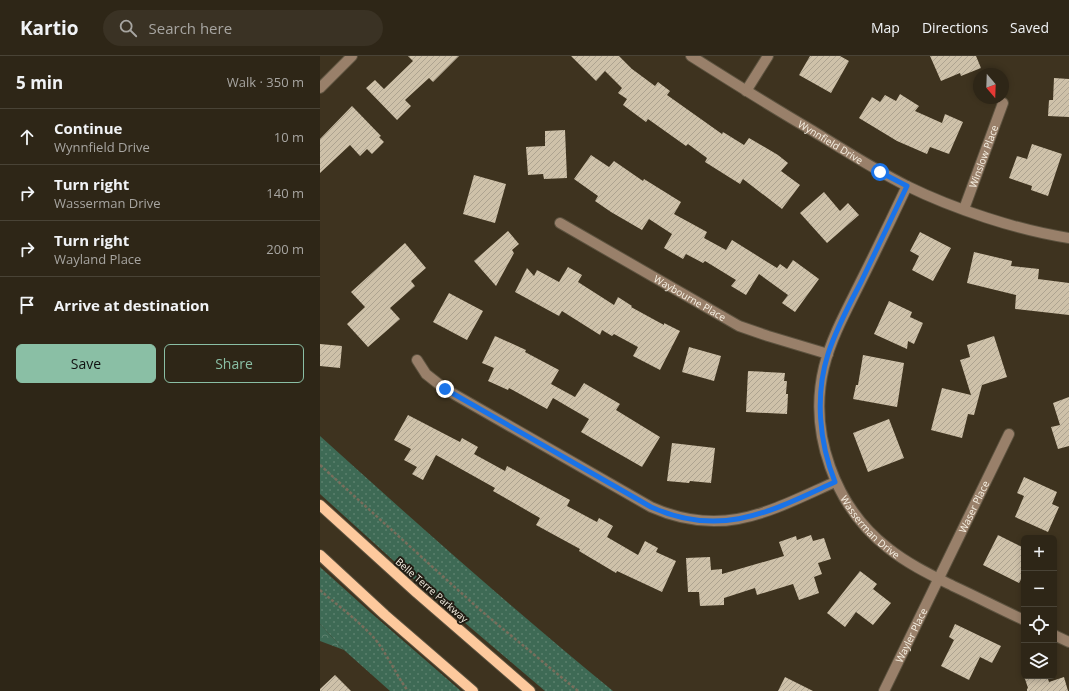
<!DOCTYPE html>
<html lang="en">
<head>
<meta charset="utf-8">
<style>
  :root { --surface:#2e2617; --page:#3a3224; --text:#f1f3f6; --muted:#a7a5a1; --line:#494336; --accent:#8abfa5 }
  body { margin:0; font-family:"Open Sans",sans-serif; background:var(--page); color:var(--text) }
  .controls { position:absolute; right:12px; bottom:12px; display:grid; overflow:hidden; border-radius:6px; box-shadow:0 2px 6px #0003 }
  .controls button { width:36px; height:36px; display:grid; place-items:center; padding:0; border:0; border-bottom:1px solid var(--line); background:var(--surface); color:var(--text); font:20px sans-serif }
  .compass { position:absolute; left:653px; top:12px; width:36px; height:36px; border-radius:50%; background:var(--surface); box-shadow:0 2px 6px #0003; rotate:161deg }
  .stop { position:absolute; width:12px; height:12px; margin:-9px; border:3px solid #1a73e8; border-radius:50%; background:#fff }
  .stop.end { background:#1a73e8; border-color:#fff; box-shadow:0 1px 4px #0008 }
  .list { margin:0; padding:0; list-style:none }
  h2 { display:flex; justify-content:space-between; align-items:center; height:52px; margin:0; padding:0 16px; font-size:17px }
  h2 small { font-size:13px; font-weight:400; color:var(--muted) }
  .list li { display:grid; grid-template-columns:26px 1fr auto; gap:12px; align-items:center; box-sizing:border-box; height:56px; padding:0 16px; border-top:1px solid var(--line) }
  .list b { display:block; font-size:15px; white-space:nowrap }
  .list p { margin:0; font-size:13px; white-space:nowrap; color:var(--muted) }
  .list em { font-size:13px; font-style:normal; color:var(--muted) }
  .actions { display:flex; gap:8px; padding:12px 16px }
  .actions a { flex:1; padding:9px 0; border:1px solid var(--accent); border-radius:6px; text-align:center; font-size:14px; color:var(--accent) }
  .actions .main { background:var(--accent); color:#111 }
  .icon { flex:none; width:22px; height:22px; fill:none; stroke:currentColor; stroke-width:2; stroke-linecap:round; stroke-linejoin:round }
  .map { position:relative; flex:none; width:749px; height:635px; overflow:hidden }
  header { display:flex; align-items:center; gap:24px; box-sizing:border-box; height:56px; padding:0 20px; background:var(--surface); border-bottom:1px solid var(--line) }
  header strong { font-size:19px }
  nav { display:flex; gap:22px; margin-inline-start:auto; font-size:14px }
  .search { width:280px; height:36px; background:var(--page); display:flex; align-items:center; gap:10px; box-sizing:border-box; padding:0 14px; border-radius:22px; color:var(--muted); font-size:15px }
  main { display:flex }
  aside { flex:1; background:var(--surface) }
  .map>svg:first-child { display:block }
</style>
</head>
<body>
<header>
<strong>Kartio</strong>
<div class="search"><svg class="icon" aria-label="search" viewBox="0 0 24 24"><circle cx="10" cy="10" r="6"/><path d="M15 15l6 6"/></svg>Search here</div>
<nav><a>Map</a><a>Directions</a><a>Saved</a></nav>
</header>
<main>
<aside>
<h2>5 min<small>Walk · 350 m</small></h2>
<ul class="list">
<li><svg class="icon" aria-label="ahead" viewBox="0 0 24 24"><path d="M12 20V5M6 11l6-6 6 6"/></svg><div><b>Continue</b><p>Wynnfield Drive</p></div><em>10 m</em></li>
<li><svg class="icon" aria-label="right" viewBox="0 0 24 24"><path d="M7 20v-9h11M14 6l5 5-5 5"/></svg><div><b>Turn right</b><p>Wasserman Drive</p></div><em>140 m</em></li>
<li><svg class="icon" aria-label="right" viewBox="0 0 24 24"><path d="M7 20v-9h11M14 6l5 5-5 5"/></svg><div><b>Turn right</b><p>Wayland Place</p></div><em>200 m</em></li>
<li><svg class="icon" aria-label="arrive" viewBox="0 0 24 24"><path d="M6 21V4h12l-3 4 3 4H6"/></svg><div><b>Arrive at destination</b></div></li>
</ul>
<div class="actions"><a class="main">Save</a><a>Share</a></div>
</aside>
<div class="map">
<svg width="749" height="635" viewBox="0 0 749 635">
  <defs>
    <pattern id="grass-dots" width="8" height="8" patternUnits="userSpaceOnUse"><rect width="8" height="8" fill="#3e6a55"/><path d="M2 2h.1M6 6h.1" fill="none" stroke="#5b806d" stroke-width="1.8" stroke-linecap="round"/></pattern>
    <pattern id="forest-crowns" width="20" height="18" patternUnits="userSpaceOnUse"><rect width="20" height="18" fill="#3e6a55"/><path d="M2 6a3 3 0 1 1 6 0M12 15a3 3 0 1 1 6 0" fill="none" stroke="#5b806d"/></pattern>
    <pattern id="building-hatch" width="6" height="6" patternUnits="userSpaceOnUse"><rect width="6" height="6" fill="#cec1a9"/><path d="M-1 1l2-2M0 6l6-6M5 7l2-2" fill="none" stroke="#ada390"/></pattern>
  </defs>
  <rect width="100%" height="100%" fill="#3e331f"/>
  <path fill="url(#grass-dots)" d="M0,380C96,467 193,553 293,635H225L97,526L0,438Z
    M0,511L50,556L141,635H70L24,594L0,568Z"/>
  <path fill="url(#forest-crowns)" d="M0,568L24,594L0,585Z"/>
  <path fill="url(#building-hatch)" d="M88,0H139L113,26L109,22L85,44L91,50L77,64L46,32L55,24L64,33L93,5Z
    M251,0H299L312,13L335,30L338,26L350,35L347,39L402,78L403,76L424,89L429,82L458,99L468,107L461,115L480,129L462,153L423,123L420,128L385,106L387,102L368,88L366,90L328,63L326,66L303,49L307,43L298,37L302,32L285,15L276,25Z
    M490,0H520L529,5L511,37L479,19Z
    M610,0H656L661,12L641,20L640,17L621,25Z
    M734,22L749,23V61L728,60L729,44H733Z
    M580,38L599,50L595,55L622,67L625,58L643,66L629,98L610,91L607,98L577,85L539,62L552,41L560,46L565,39L576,45Z
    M32,50L61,80L59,81L64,86L52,98L47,93L40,100L30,89L0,117V83Z
    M245,74L247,122L224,123L223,118L208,119L206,91L225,90V75Z
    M712,88L742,98L728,140L711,134L712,130L689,122L697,100L707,103Z
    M271,99L289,111L294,105L323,125L324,123L361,146L354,158L387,176L384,182L406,194L412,184L457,212L460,208L467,213L473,204L499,223L475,256L462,247L468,239L439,218L426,239L411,230L416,224L385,205L383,207L366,198L363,203L344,192L352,178L329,163L322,174L291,156L275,145L278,140L254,123Z
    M154,119L186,128L175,167L143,158Z
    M504,136L520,155L528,147L539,159L507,187L480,157Z
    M188,175L199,188L192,194L194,197L176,230L154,205Z
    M600,176L631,192L613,225L592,214L599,200L590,195Z
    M85,187L106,212L91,225L95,230L70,252L80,263L48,291L27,268L45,251L31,236Z
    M654,196L692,205L691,210L719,213L718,223L749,227V259L695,253L696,239L647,227Z
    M248,211L262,219L258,226L294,249L298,241L312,250L311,251L344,269V267L360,275L340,314L313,300L318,291L294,278L292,280L282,274L280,279L242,255L239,260L195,236L207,212L214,220L217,214L239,226Z
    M129,237L163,255L147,284L113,266Z
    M569,245L592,256L590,261L603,267L594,288L588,285L587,293L554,278Z
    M175,280L206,294L205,296L239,314L231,328L255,341L264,327L300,348L296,354L340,381L322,411L261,376L269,363L233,342L227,353L189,332L188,334L168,325L174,312L162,307Z
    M674,280L687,321L662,329L654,359L648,358L642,382L611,374L622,332L651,339L640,304L650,301L647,289Z
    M0,288L22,290L20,312L0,310Z
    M369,291L401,300L394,325L362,316Z
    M543,299L584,307L577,351L533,343L536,329H538Z
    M428,315L465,317L464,325H467L466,338H468L467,358L426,356Z
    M749,341V390L738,393L731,371L740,369L733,347Z
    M88,359L140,386L142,382L158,391L154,398L185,415L187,410L250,444L247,450L277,466L279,462L293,470L287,481L318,499L325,485L338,492L336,496L356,505L342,536L297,515L296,517L259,495L260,493L216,469L220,462L173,435L175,432L116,399L103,424L92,418L97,411L84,404L91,393L74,384Z
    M569,363L584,402L548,416L533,377Z
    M352,387L395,392L391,427L370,425L369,427L347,425Z
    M704,421L737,436L732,448L739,451L728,476L695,461L704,440L697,437Z
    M491,479L493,485L504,482L511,503L498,507L502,518L494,521L499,537L479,544L473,528L437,539L435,532L404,542V549L380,550L379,536H368L366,502L390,501L391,514L402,513V518L464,500L459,486L476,480L477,484Z
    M678,479L704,492V518L699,527L663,509Z
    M540,515L557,528L553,533L571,547L553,569L536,556L525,571L507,557Z
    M635,568L681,590L672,607L660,601L649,624L621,610L634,584L629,581Z
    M15,619L31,635H0V633Z
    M704,620H727L729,626L744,621L748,635H707V633L708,632Z
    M465,621L493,635H458Z"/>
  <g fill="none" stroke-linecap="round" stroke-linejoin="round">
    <defs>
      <g id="minor">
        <path id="s1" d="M371,0C412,26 452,51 493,75C524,94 555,114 587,130C634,153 697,174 749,182"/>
        <path d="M0,32L32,0"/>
        <path d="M426,35L448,0"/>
        <path id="s2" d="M587,130C571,164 555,197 538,231C525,257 511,283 504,311C488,377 515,451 568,492C588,508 611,519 633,530C657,541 680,553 704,564"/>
        <path id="s3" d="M644,153L683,47"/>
        <path id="s4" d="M240,167L419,270L448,280L508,298"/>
        <path d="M97,304L106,318L125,333L331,451C403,483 450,455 515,426"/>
        <path d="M734,579L749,586"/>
        <path id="s5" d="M564,635L689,378"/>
      </g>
      <path id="major" d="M0,449L97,537L210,635
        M0,499L65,559L153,635"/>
    </defs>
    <use href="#minor" stroke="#5c523f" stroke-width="12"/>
    <use href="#major" stroke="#5c523f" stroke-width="12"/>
    <path stroke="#786e5c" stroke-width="2.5" stroke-dasharray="3 2" stroke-linecap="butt" d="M0,409L159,553L258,635
      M0,534C18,550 39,565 55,583C68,599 76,619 88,635"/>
    <use href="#minor" stroke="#99806a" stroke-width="10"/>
    <use href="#major" stroke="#fdc99d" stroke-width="10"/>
  </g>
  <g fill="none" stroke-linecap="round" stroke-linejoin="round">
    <path stroke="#1a73e8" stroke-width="5" d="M125,333L331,451C402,483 451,455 515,426C499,386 495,339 508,298C516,273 529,249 541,226C556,194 572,162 587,130L560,116"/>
  </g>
  <g text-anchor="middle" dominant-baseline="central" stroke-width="4" stroke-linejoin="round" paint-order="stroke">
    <g font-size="10" fill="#f8f2e5" stroke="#211c13">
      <text stroke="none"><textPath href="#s1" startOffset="164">Wynnfield Drive</textPath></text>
      <text stroke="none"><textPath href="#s3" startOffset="56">Winslow Place</textPath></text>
      <text stroke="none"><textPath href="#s4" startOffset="150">Waybourne Place</textPath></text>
      <text stroke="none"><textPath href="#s5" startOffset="205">Waser Place</textPath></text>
      <text stroke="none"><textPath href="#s2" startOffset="374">Wasserman Drive</textPath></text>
      <text transform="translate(112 534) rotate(41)">Belle Terre Parkway</text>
      <text stroke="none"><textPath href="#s5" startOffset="62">Wayler Place</textPath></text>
    </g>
  </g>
</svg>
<div class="controls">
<button>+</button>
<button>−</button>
<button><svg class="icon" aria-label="locate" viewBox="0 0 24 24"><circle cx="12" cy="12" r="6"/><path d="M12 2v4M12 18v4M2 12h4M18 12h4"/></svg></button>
<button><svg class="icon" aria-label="layers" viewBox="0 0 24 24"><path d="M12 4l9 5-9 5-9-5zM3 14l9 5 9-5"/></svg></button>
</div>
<svg class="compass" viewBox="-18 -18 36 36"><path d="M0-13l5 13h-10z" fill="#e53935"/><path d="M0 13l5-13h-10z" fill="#a7a5a1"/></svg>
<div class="stop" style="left:560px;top:116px"></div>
<div class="stop end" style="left:125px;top:333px"></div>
</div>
</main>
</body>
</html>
